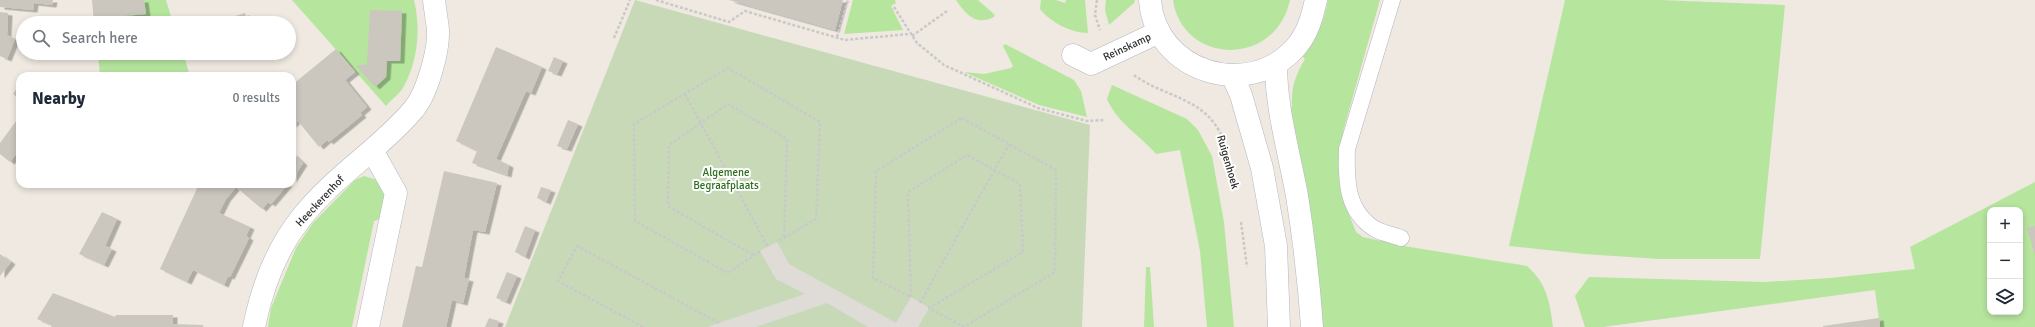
<!DOCTYPE html>
<html lang="en">
<head>
<meta charset="utf-8">
<style>
  :root { --surface:#fff; --page:#f6f6f7; --text:#1f2937; --muted:#747a83; --line:#e0e1e3 }
  body { margin:0; font-family:Signika,sans-serif; background:var(--page); color:var(--text) }
  .controls { position:absolute; right:12px; bottom:12px; display:grid; overflow:hidden; border-radius:8px; box-shadow:0 2px 6px #0003 }
  .controls button { width:36px; height:36px; display:grid; place-items:center; padding:0; border:0; border-bottom:1px solid var(--line); background:var(--surface); color:var(--text); font:20px sans-serif }
  .list { margin:0; padding:0; list-style:none }
  h2 { display:flex; justify-content:space-between; align-items:center; height:52px; margin:0; padding:0 16px; font-size:17px }
  h2 small { font-size:13px; font-weight:400; color:var(--muted) }
  .icon { flex:none; width:22px; height:22px; fill:none; stroke:currentColor; stroke-width:2; stroke-linecap:round; stroke-linejoin:round }
  .map { position:relative; flex:none; width:2035px; height:327px; overflow:hidden }
  .search { position:absolute; background:var(--surface); box-shadow:0 2px 6px #0003; left:16px; top:16px; width:280px; height:44px; display:flex; align-items:center; gap:10px; box-sizing:border-box; padding:0 14px; border-radius:22px; color:var(--muted); font-size:15px }
  .panel { position:absolute; background:var(--surface); box-shadow:0 2px 6px #0003; left:16px; top:72px; width:280px; height:116px; border-radius:12px }
  .map>svg:first-child { display:block }
</style>
</head>
<body>
<div class="map">
<svg width="2035" height="327" viewBox="0 0 2035 327">
  <defs>
    <filter id="shadow"><feDropShadow dx="4.5" dy="2.5" stdDeviation="0" flood-color="#0004"/></filter>
  </defs>
  <rect width="100%" height="100%" fill="#efe9e1"/>
  <path fill="#b6e59e" fill-rule="evenodd" d="M94,0H166L173,23H96Z
    M292,0H414C421,29 418,61 403,88C399,94 391,100 386,106Z
    M853,0H895L896,3L891,6L903,30L844,34Z
    M956,0H978L995,15L994,17C976,26 966,15 956,0Z
    M1041,0H1056L1065,3L1066,0H1085L1088,33C1071,33 1050,22 1040,9Z
    M1106,0H1135L1134,3L1109,25L1105,10Z
    M1173,0H1290C1275,69 1182,64 1173,0Z
    M1328,0H1380L1344,128L1338,163L1342,197L1356,232L1363,237L1404,246L1527,266C1547,284 1550,302 1553,327H1323L1315,254L1288,108L1292,107C1291,88 1295,76 1305,59L1302,56C1317,37 1323,25 1328,0Z
    M1565,0H1660L1785,5L1760,259H1659L1584,254L1509,246Z
    M1005,44L1074,80L1081,91L1087,117L1039,105L964,72L984,74L1011,68L1013,66L1003,46Z
    M98,53H183L190,76H100Z
    M1112,85L1187,119L1198,130L1212,156L1224,222L1234,327H1207L1200,251L1180,150L1156,154C1139,134 1118,124 1107,99Z
    M364,176L377,180L386,191V217L374,221L352,327H268L271,308L296,248L312,224L355,180Z
    M2035,182V327H1880L1875,290L1603,327H1585L1575,296L1589,277L1764,282L1830,278L1915,269L1910,247ZM1990,210H2020V312H1990Z
    M1146,267H1150L1154,327H1144Z"/>
  <path fill="#c8d9b8" d="M635,0L1090,125L1082,327H505Z"/>
  <path fill="#dfdcd8" d="M777,242L789,264L896,323L911,297L929,308L918,327H868L827,303L756,327H707L805,294L776,279L760,251Z"/>
  <path fill="#cbc7bf" filter="url(#shadow)" d="M0,0H53L52,5L34,3L33,10L0,7Z
    M92,0H144L146,14L112,17V23H94Z
    M729,0H843L835,30Z
    M370,10L402,11L400,61H387L386,77L375,87L356,66L367,64Z
    M0,12L8,13L7,35L15,39L7,59L0,56Z
    M245,13L248,23H223L222,20Z
    M496,47L542,67L531,93L526,91L496,159L509,165L507,175L472,163L477,151L456,141Z
    M336,49L355,72L345,80L367,107L360,113L362,115L345,129L329,142L327,140L319,147L297,120L292,125V85Z
    M554,57L563,61L557,74L548,71Z
    M20,84V100L13,94Z
    M17,120L20,122V149L10,162L0,154V143Z
    M568,120L578,124L567,149L557,146Z
    M292,153L303,163L292,180Z
    M444,171L497,183L485,232L473,230L464,278L469,279L463,303L452,300L446,327H402L416,266L422,267Z
    M199,184H288L271,204L268,202L262,209L236,187L226,199L219,213L250,227L246,236L249,238L230,277L228,276L224,285L193,270L187,282L160,269Z
    M541,187L551,190L546,202L537,198Z
    M102,212L117,219L105,246L112,249L104,265L79,254Z
    M525,226L535,230L525,257L515,252Z
    M2035,226V255L2027,228Z
    M0,254L11,262L0,276Z
    M507,272L517,276L506,302L496,298Z
    M53,293L115,317L116,315H173V324L203,325V327H51L52,325L37,319Z
    M489,318L499,321L497,327H485Z
    M1879,318L1880,327H1823V326Z"/>
  <g fill="none" stroke-linecap="round" stroke-linejoin="round">
    <defs>
      <path id="lane" d="M1392,0L1347,149C1346,180 1346,211 1375,229C1382,233 1393,235 1401,238"/>
      <path id="street" d="M1073,55L1091,64L1159,32
        M254,327C262,287 276,249 302,217C334,176 380,149 413,110C427,94 439,51 438,30C437,20 435,10 434,0
        M368,327L396,193L372,150"/>
      <path id="secondary" d="M1150,0C1155,72 1249,101 1296,47C1308,33 1312,17 1316,0
        M1276,64C1276,109 1289,152 1297,196C1304,240 1309,283 1312,327
        M1232,75L1241,95L1262,168L1276,246L1279,327"/>
    </defs>
    <use href="#lane" stroke="#b4b7c1" stroke-width="17"/>
    <use href="#street" stroke="#b4b7c1" stroke-width="23"/>
    <use href="#secondary" stroke="#b4b7c1" stroke-width="23"/>
    <path stroke="#c9c9c9" stroke-width="2.5" stroke-dasharray="3 2" stroke-linecap="butt" d="M656,0L729,22L745,11L845,40L909,34
      M1097,0L1095,15L1100,30
      M894,7L917,43L944,65L1038,108L1087,121L1104,120
      M912,36L947,11
      M837,37L848,0
      M614,38L630,0
      M1134,75C1165,98 1206,97 1223,139
      M685,94L768,247
      M962,118L1056,170L1055,272L964,327L929,308L1023,252L1020,184L967,155L908,192L911,297L873,278L876,171Z
      M1241,222L1247,267
      M760,251L728,273L635,221L634,124L728,68L820,122L816,219L777,242
      M753,255L668,206L669,145L728,104L787,139L784,237
      M920,303L1009,144
      M643,327L558,281L577,246L719,323"/>
    <use href="#lane" stroke="#fff" stroke-width="16"/>
    <use href="#street" stroke="#fff" stroke-width="22"/>
    <use href="#secondary" stroke="#fff" stroke-width="22"/>
  </g>
  <g text-anchor="middle" dominant-baseline="central" stroke-width="4" stroke-linejoin="round" paint-order="stroke">
    <g font-size="11" fill="#2e2e2e" stroke="#fff">
      <text transform="translate(1127 47) rotate(-25)">Reinskamp</text>
      <text transform="translate(1228 162) rotate(74)">Ruigenhoek</text>
      <text transform="translate(320 201) rotate(-47)">Heeckerenhof</text>
    </g>
    <g font-size="11" fill="#2c6e1b" stroke="#fff">
      <text x="726" y="172">Algemene<tspan x="726" dy="13">Begraafplaats</tspan></text>
    </g>
  </g>
</svg>
<div class="controls">
<button>+</button>
<button>−</button>
<button><svg class="icon" aria-label="layers" viewBox="0 0 24 24"><path d="M12 4l9 5-9 5-9-5zM3 14l9 5 9-5"/></svg></button>
</div>
<div class="search"><svg class="icon" aria-label="search" viewBox="0 0 24 24"><circle cx="10" cy="10" r="6"/><path d="M15 15l6 6"/></svg>Search here</div>
<section class="panel">
<h2>Nearby<small>0 results</small></h2>
<ul class="list">
</ul>
</section>
</div>
</body>
</html>
